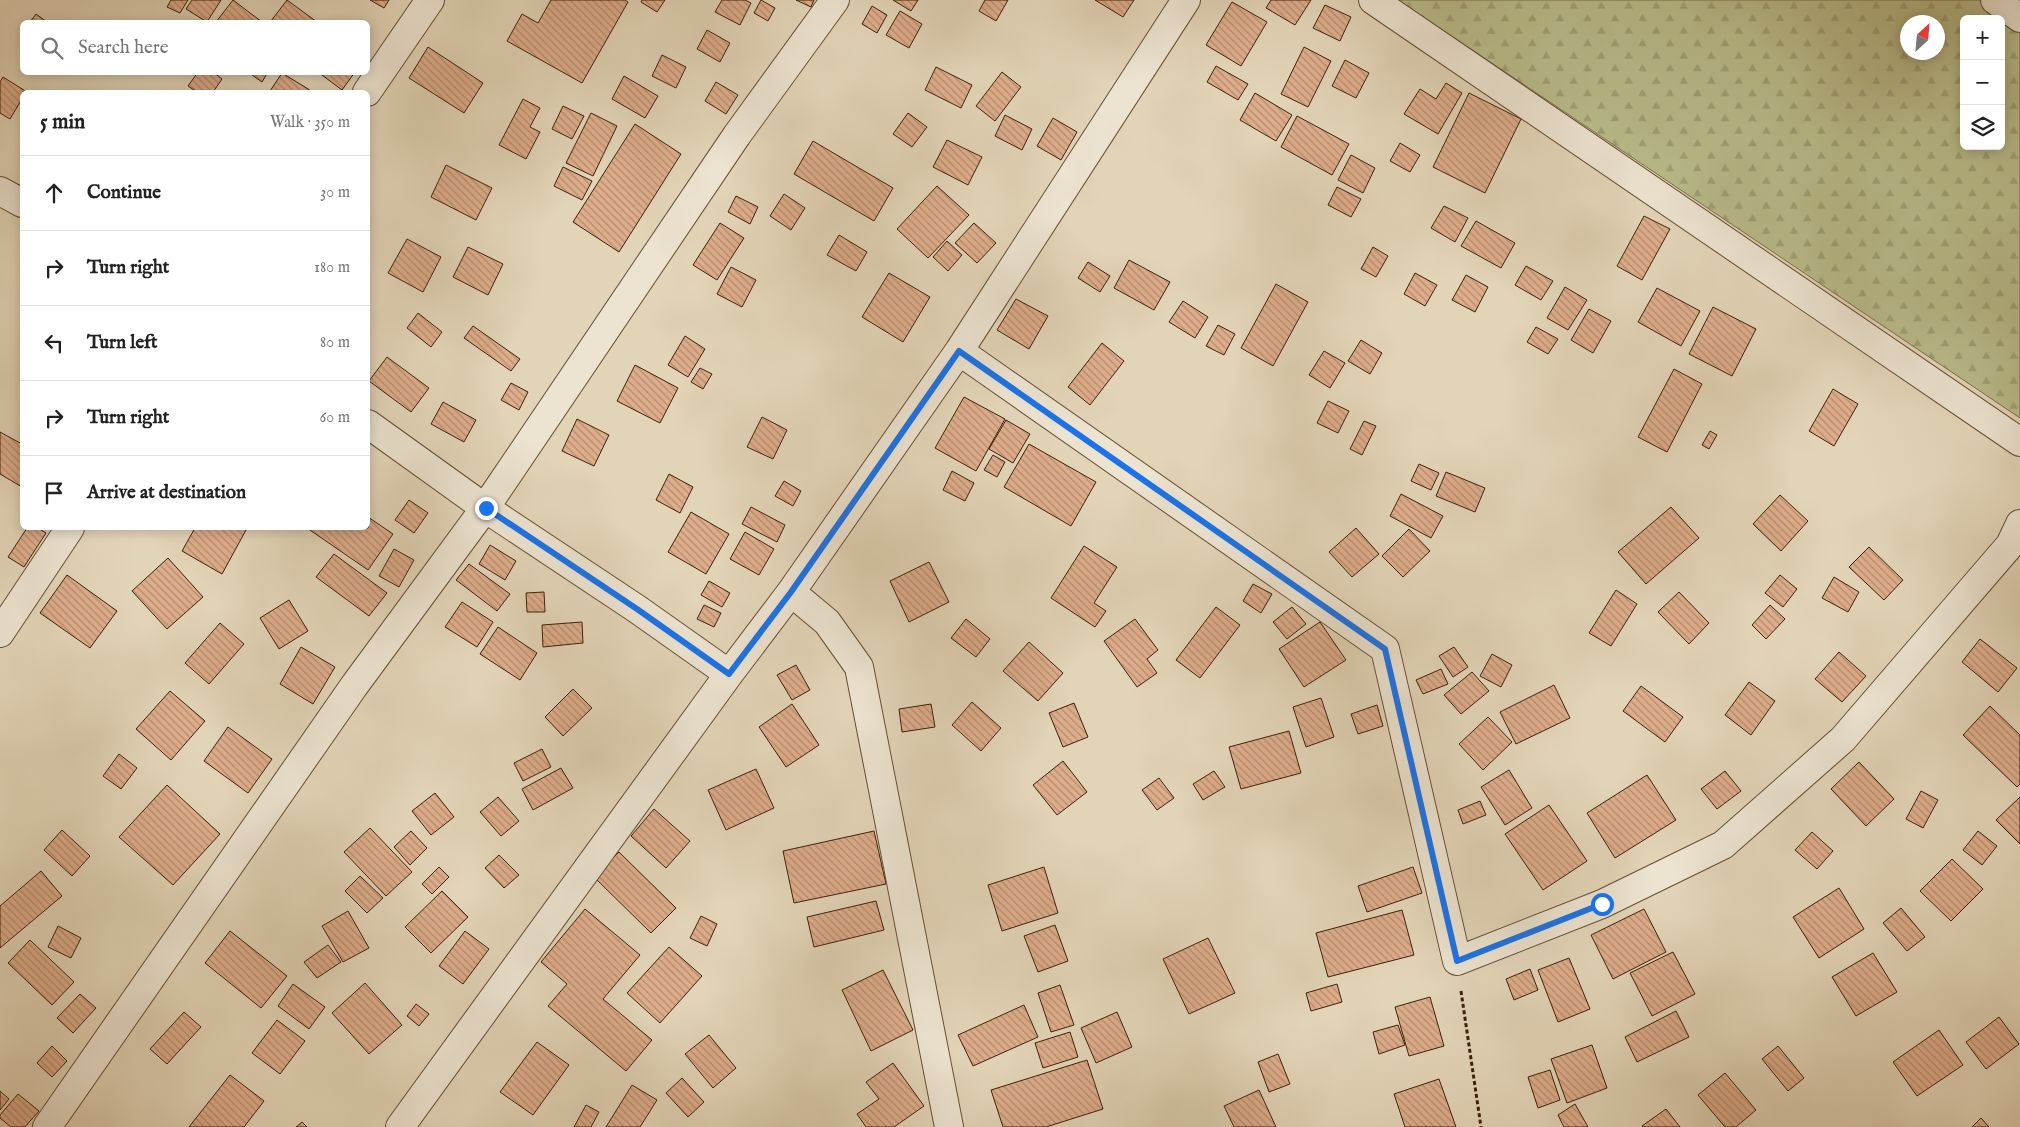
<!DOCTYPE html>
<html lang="en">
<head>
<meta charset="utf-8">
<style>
  :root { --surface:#fff; --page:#f6f6f6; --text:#222; --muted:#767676; --line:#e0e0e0 }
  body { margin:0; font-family:"IM FELL English",serif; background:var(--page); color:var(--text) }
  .controls { position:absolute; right:15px; top:15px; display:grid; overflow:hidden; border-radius:8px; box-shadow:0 2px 12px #0003 }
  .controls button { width:45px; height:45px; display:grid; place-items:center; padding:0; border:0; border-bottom:1px solid var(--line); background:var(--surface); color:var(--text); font:25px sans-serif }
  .compass { position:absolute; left:1900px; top:15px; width:45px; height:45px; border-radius:50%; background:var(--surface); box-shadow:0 2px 12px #0003; rotate:26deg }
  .stop { position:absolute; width:15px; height:15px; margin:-11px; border:4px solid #1a73e8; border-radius:50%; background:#fff }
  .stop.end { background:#1a73e8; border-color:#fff; box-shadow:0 1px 5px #0008 }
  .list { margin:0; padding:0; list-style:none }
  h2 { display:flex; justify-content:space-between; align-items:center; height:65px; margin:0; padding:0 20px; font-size:21px }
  h2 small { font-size:16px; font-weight:400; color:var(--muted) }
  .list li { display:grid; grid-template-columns:32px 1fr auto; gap:15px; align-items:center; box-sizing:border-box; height:75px; padding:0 20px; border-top:1px solid var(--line) }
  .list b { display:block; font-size:19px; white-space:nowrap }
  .list em { font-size:16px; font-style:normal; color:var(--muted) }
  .icon { flex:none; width:28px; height:28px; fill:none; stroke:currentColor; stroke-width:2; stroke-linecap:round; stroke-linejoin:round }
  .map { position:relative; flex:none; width:2020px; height:1127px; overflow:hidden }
  .search { position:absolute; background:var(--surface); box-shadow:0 2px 12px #0003; left:20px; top:20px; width:350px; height:55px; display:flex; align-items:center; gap:12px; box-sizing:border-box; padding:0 18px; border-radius:8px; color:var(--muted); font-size:19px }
  .panel { position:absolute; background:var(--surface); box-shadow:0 2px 12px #0003; left:20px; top:90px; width:350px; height:440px; border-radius:8px }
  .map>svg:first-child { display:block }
</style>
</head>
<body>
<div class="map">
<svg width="2020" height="1127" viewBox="0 0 2020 1127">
  <defs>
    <pattern id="forest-firs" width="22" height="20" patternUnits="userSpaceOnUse" patternTransform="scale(1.25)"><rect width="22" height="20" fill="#b9bb8a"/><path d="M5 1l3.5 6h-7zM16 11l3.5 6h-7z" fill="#a0a076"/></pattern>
    <pattern id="building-back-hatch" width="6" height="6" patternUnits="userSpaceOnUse" patternTransform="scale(1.25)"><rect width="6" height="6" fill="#dead8b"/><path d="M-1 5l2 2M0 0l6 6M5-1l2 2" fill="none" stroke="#b58c70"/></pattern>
  </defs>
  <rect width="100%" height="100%" fill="#e2d4b7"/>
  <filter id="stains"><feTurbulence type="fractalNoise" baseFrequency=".004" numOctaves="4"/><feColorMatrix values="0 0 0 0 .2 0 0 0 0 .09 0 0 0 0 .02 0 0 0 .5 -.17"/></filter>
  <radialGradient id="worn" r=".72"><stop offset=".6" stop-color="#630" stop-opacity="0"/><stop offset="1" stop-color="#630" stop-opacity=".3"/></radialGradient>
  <path fill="url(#forest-firs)" stroke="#7c6e49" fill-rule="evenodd" d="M1398,0H2020V418ZM1964,19H2001V146H1964ZM1908,22H1938V52H1908Z"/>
  <path fill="url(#building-back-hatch)" stroke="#3e2008" d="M171,0H188L180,13L167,7Z
    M192,0H221L207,22L186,9Z
    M233,0L262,22H216Z
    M287,0L317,22L271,21Z
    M370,0H389L384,8Z
    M551,0H625L628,2L582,83L507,41L522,14L538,23Z
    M642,0H665L657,12L641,2Z
    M722,0H745L751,3L740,25L715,12Z
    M761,0L775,8L768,21L754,13Z
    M796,0H814L811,7Z
    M893,0H918L911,11Z
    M985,0H1008L996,21L979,11Z
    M1095,0H1134L1123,17Z
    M1271,0H1311L1295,25L1266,8Z
    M1232,2L1267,22L1241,66L1206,45Z
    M1325,5L1351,17L1340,41L1313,28Z
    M872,6L887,15L877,33L862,24Z
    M900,11L922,24L909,48L886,35Z
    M36,14L47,22H30Z
    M707,30L730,43L720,62L697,49Z
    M428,47L483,83L464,113L409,78Z
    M1304,47L1331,61L1308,107L1281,94Z
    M662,55L686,67L676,88L652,76Z
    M1345,60L1369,73L1356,98L1332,86Z
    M1216,66L1248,84L1238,100L1207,82Z
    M936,67L972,85L961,108L925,90Z
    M198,72H213L222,79L213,92H197L188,86Z
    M248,72H268L262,82Z
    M318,72H355L342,90Z
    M1002,72L1021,87L995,121L976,106Z
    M282,73L313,92H273L270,91Z
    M624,76L658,96L645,118L612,99Z
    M3,77L27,92H22V99L10,119L0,113V82Z
    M716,82L738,95L726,114L705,101Z
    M1446,83L1462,93L1438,134L1404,114L1420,89L1436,99Z
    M1255,93L1292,115L1276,141L1240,120Z
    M1469,93L1521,119L1485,193L1433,167Z
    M523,99L540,108L530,127L540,132L526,159L499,145Z
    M563,106L584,116L572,139L552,129Z
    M591,113L617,126L593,176L566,163Z
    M908,113L927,127L912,147L893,134Z
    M1005,115L1032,129L1022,150L995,136Z
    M1297,116L1349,144L1332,175L1281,147Z
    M1053,118L1077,132L1061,160L1037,146Z
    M635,124L681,154L619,252L573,222Z
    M947,140L982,157L968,185L933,167Z
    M813,141L893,188L874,221L794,174Z
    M1400,143L1420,155L1410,172L1390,161Z
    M1351,155L1375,168L1363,193L1338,180Z
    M446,165L492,188L476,220L431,197Z
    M563,167L592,181L582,200L554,186Z
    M937,186L969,215L928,258L897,229Z
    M1337,187L1361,199L1351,217L1328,205Z
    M784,194L805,208L791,230L770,216Z
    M736,196L758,207L750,224L728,212Z
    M1444,206L1468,218L1455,242L1431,228Z
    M1644,216L1670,229L1642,280L1617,266Z
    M1476,221L1515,243L1501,268L1461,246Z
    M720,223L744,238L717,280L693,265Z
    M974,223L996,243L977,263L955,243Z
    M839,235L867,252L856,271L827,255Z
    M407,239L441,257L423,292L388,273Z
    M947,241L962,255L948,271L933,257Z
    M468,247L503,264L488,295L453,277Z
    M1373,247L1388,256L1376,277L1361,269Z
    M1129,260L1170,282L1154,310L1114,288Z
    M1088,262L1110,276L1100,292L1078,278Z
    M1526,266L1553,281L1541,300L1515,285Z
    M731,267L756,280L742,307L717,294Z
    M889,273L930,297L903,342L862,317Z
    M1415,273L1437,285L1425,306L1404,294Z
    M1466,275L1488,287L1475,312L1452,300Z
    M1276,284L1308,302L1273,366L1241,348Z
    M1565,287L1587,300L1568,330L1547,318Z
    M1657,288L1700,311L1681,346L1638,322Z
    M1016,299L1048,316L1029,349L997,330Z
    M1183,301L1208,317L1195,338L1169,322Z
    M1713,307L1756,329L1732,376L1689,354Z
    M1589,309L1611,321L1593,353L1571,340Z
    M418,313L442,332L431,347L407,328Z
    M1218,325L1235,334L1224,355L1206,346Z
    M473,326L520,359L511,371L464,338Z
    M1536,327L1558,339L1548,354L1527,342Z
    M685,336L705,349L688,377L668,365Z
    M1361,340L1382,353L1370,374L1348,361Z
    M1102,343L1124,361L1090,405L1068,387Z
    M1324,351L1345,363L1330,388L1309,375Z
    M387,357L429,388L411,412L369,381Z
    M635,365L678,388L660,423L617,401Z
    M700,368L712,374L703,389L691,382Z
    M1674,369L1702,384L1667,452L1638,437Z
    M511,383L528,392L519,410L501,400Z
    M1833,389L1858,404L1834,446L1809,431Z
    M964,397L1005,419L976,471L935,448Z
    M1328,401L1349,411L1338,433L1317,423Z
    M443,402L476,420L464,442L431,424Z
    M762,417L787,430L773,459L747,447Z
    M577,419L609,435L594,466L562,451Z
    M1006,420L1030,434L1013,463L989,449Z
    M1364,421L1376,426L1362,455L1350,449Z
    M1710,431L1717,435L1709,449L1702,445Z
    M0,432L22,444V487L0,474Z
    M1029,444L1096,482L1071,526L1004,487Z
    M993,455L1005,462L997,477L984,470Z
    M1419,464L1439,473L1431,490L1411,481Z
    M952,471L974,483L965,501L943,490Z
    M1446,472L1485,488L1475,512L1436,496Z
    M669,474L693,487L680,513L656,500Z
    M784,481L801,491L793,506L775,496Z
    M1401,494L1443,516L1431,538L1390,516Z
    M1780,495L1808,521L1781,551L1753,524Z
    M409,500L428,513L414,533L395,520Z
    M751,507L785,525L777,542L742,524Z
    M1671,507L1699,538L1646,584L1618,552Z
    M691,512L729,534L706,574L668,552Z
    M368,517L393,534L368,570L307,528H368Z
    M27,528H38L46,533L24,567L8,557Z
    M195,528H242L246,530L222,574L182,551Z
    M1356,528L1379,554L1352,577L1329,552Z
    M1409,529L1430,551L1403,577L1382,556Z
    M745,532L774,549L759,575L730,559Z
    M490,545L516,561L505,580L479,564Z
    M1084,546L1117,567L1094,603L1106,611L1095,627L1051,598Z
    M1869,547L1903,580L1884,600L1849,567Z
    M394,549L414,560L399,587L379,576Z
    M334,554L387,593L369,616L316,577Z
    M168,558L203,597L167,629L132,591Z
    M929,562L949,602L909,622L890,581Z
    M469,564L510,594L497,611L456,580Z
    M67,575L117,611L90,648L40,613Z
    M1780,575L1797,589L1783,607L1765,593Z
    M1834,577L1859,592L1848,612L1822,598Z
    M709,581L730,593L722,607L701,595Z
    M1253,584L1272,594L1261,613L1243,601Z
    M1616,590L1637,604L1611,646L1589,633Z
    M544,592L545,612H527L526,593Z
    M1679,592L1709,623L1689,644L1658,612Z
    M289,600L308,631L279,649L260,618Z
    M462,602L493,622L477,647L445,627Z
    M704,605L721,613L714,627L697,619Z
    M1770,605L1785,619L1766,639L1752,625Z
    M1216,607L1240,625L1200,678L1176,660Z
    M1292,607L1306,624L1287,639L1273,622Z
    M966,619L990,639L976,657L951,638Z
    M1135,619L1158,650L1147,659L1157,673L1137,687L1104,641Z
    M582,622L583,643L543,647L542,625Z
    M1320,622L1346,660L1304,687L1279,649Z
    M220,623L244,644L209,684L185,663Z
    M498,627L537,653L520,680L480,654Z
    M1980,639L2017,668L1998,692L1962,662Z
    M1029,642L1063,673L1038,701L1003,671Z
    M301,647L335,667L313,704L280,684Z
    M1454,647L1468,667L1453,677L1439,656Z
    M1839,652L1866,676L1842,702L1815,679Z
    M1492,654L1512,665L1501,687L1480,676Z
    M796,665L810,690L792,700L777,675Z
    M1441,669L1448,684L1423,694L1416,680Z
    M1472,672L1489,691L1461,714L1444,695Z
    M1749,682L1775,701L1751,735L1725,715Z
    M1554,685L1570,718L1516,744L1500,712Z
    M1641,686L1683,717L1665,742L1623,711Z
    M573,689L592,708L563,736L545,717Z
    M170,691L205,721L171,760L136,729Z
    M1321,698L1334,737L1306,747L1293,707Z
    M972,702L1001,728L981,751L952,725Z
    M1074,703L1088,737L1063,747L1049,713Z
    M792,704L819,745L786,767L759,727Z
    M931,704L935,727L902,732L899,709Z
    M1377,705L1383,726L1358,734L1351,714Z
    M1990,706L2020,735V784L2017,787L1963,735Z
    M1488,717L1512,742L1483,770L1459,744Z
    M228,727L272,759L248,793L204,761Z
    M1289,731L1301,773L1241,789L1229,747Z
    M542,749L551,767L523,781L514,763Z
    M119,754L137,768L121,789L103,776Z
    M1063,761L1087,792L1057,815L1033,785Z
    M1859,762L1894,799L1866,826L1831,789Z
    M561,768L573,788L533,810L522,789Z
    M756,769L774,808L726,830L708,790Z
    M1509,770L1532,808L1505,825L1481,787Z
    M1214,771L1225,787L1203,800L1193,784Z
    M1725,771L1741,791L1717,809L1701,789Z
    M1647,775L1676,820L1615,858L1587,813Z
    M1159,778L1174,798L1157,810L1142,790Z
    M167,785L220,834L173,885L119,837Z
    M1921,791L1938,800L1923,828L1906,819Z
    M435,793L454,817L431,835L412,811Z
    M498,797L519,821L501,836L480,812Z
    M2020,797V844L1996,820Z
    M1480,801L1486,815L1463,824L1458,810Z
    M1549,805L1587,861L1543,890L1505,834Z
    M654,809L690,841L666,868L631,836Z
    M370,828L412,872L386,896L344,852Z
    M62,830L90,856L72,876L44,850Z
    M411,831L427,848L410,865L394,847Z
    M874,831L886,884L794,903L783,851Z
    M1978,831L1997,846L1982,865L1963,850Z
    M1812,832L1833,851L1817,869L1795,850Z
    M619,852L676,908L651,933L594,877Z
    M499,855L519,875L504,888L485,868Z
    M1952,859L1983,889L1951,921L1920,891Z
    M439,867L449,877L432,894L422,884Z
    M1044,867L1058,913L1002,931L988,885Z
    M1413,867L1422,893L1367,912L1358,886Z
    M41,871L62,896L0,948V906Z
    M360,876L383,898L367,913L345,891Z
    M1839,888L1864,929L1819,958L1793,917Z
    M442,891L468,917L431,953L405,927Z
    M876,901L884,930L814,947L807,917Z
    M1901,908L1925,937L1907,951L1883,923Z
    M585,909L640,955L603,999L652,1040L626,1071L548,1006L567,984L541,962Z
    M1644,909L1666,952L1613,979L1591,935Z
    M1402,910L1414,955L1328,977L1316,933Z
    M348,911L369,948L343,962L322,926Z
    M701,916L717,924L707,946L690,938Z
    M1055,925L1068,961L1038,972L1024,936Z
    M58,926L81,938L71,958L48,947Z
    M230,931L287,976L261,1008L205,963Z
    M465,931L489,949L463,984L439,966Z
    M1208,938L1235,993L1189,1014L1163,959Z
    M30,940L74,982L52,1005L8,963Z
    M328,945L341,962L317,978L304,962Z
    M669,947L702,976L660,1023L627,993Z
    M1673,952L1695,994L1652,1016L1630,973Z
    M1873,953L1897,992L1856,1016L1832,977Z
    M1569,958L1590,1009L1558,1022L1538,970Z
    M1530,969L1538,990L1514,1000L1506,979Z
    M883,970L913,1030L871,1051L842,990Z
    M365,983L402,1025L369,1054L332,1013Z
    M293,984L325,1007L309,1029L278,1006Z
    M1337,984L1342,1002L1311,1011L1306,993Z
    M1060,985L1074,1025L1051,1032L1038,993Z
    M80,994L96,1008L73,1033L57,1018Z
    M1430,997L1444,1046L1409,1056L1395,1007Z
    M416,1004L429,1014L419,1026L407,1016Z
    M1024,1005L1038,1037L973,1066L958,1035Z
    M1676,1011L1689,1037L1637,1062L1625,1037Z
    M184,1012L201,1027L167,1064L150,1049Z
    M1117,1012L1132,1047L1096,1063L1081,1028Z
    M1999,1017L2019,1044L1986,1069L1966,1042Z
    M277,1020L305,1041L280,1074L252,1053Z
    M1398,1025L1405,1045L1379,1054L1373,1032Z
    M1939,1030L1963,1065L1917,1096L1893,1062Z
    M1070,1032L1078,1057L1043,1068L1035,1043Z
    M709,1035L736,1068L713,1088L685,1054Z
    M537,1042L569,1065L533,1115L500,1092Z
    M1592,1045L1607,1088L1567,1103L1551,1059Z
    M52,1046L67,1061L52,1077L37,1063Z
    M1778,1046L1804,1078L1788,1091L1762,1059Z
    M1278,1054L1290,1084L1269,1092L1258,1062Z
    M1087,1060L1103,1109L1046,1127H1003L991,1090Z
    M893,1063L924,1106L894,1127H866L857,1114L879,1099L866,1082Z
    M1550,1070L1560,1100L1538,1108L1528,1077Z
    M1725,1073L1756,1110L1736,1127H1725L1698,1095Z
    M230,1075L264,1101L244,1127H189Z
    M682,1078L704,1102L688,1117L666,1093Z
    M1439,1079L1456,1127H1405L1394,1094Z
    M632,1085L657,1100L640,1127H606Z
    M1259,1090L1276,1127H1234L1224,1106Z
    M0,1091L9,1099L0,1110Z
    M18,1094L39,1111L25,1127H11L0,1118V1115Z
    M1575,1104L1588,1127H1564L1558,1115Z
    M586,1105L599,1112L591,1127H574Z
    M1666,1109L1680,1127H1643L1642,1126Z
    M1981,1118L1989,1127H1972Z
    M302,1122L307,1127H296Z"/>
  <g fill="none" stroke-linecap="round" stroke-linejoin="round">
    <defs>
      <path id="street" d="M1373,0L2020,442
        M1995,0L2020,18
        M367,92L430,0
        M0,191L22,203
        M959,351L1385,649L1457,961L1602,904L1723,845L1843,739L2010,545L2020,524
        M368,424L485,508L637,609L729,674
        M791,592L827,622L859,667L949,1127
        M0,633L70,528
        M47,1127L354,686L485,508L737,135L835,0
        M400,1127L729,674L791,592L959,351L1186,0"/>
    </defs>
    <use href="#street" stroke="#674d34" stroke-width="30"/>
    <path stroke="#3e2008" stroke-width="3" stroke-dasharray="4 2.5" stroke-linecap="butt" d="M1461,991L1481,1127"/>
    <use href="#street" stroke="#ece3d0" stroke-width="28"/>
  </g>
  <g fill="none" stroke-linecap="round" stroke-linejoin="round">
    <path stroke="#1a73e8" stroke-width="6" d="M486,508L637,609L729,674L791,592L959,351L1385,649L1457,961L1602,904"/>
  </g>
  <rect width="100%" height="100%" filter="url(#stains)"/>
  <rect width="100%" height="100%" fill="url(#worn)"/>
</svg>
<div class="controls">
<button>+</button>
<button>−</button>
<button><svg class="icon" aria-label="layers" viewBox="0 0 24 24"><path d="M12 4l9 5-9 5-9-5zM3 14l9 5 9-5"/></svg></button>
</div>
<svg class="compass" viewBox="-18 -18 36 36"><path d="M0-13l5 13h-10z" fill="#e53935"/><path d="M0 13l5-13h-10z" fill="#767676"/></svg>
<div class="stop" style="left:1602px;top:904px"></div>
<div class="stop end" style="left:486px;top:508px"></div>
<div class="search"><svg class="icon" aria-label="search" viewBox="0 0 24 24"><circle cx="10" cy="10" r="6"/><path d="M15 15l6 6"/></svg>Search here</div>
<section class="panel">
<h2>5 min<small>Walk · 350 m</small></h2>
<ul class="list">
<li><svg class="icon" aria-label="ahead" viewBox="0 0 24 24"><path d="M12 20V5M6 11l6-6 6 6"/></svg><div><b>Continue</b></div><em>30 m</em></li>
<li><svg class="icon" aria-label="right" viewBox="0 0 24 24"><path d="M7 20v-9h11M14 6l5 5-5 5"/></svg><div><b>Turn right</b></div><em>180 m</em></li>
<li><svg class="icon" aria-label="left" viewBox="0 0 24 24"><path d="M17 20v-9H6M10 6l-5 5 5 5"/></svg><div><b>Turn left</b></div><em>80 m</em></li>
<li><svg class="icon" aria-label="right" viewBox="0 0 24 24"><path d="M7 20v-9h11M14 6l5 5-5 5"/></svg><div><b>Turn right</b></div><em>60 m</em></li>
<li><svg class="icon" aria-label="arrive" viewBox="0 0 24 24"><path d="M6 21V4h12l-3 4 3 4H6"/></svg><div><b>Arrive at destination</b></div></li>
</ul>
</section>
</div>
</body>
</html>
